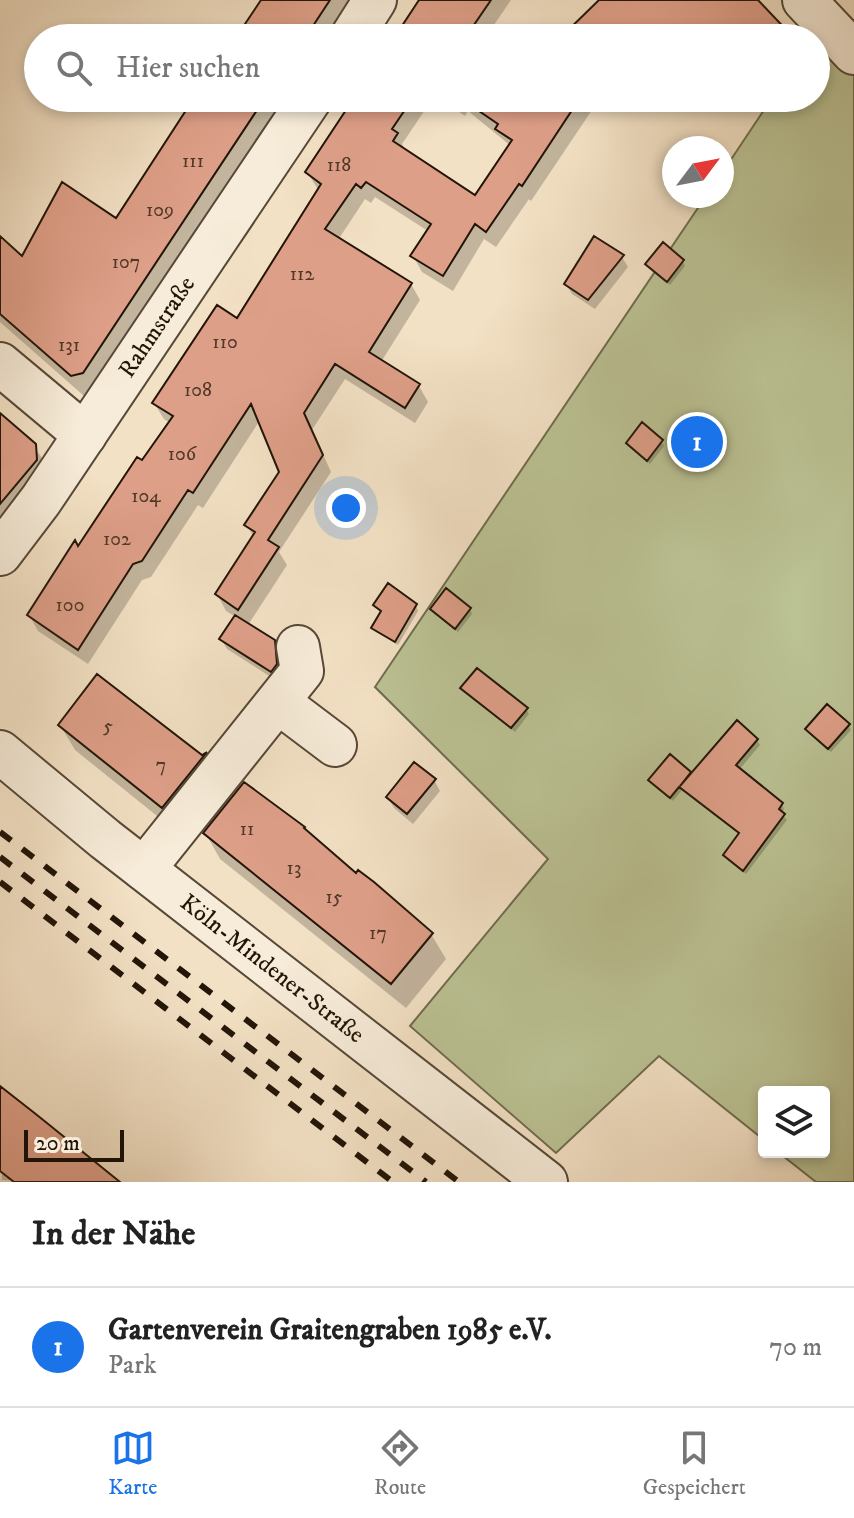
<!DOCTYPE html>
<html lang="de">
<head>
<meta charset="utf-8">
<style>
  :root { --surface:#fff; --page:#f2f2f2; --text:#222; --muted:#767676; --line:#e0e0e0; --accent:#1a73e8 }
  body { margin:0; font-family:"IM FELL DW Pica",serif; background:var(--page); color:var(--text) }
  .controls { position:absolute; right:24px; bottom:24px; display:grid; overflow:hidden; border-radius:8px; box-shadow:0 4px 12px #0003 }
  .controls button { width:72px; height:72px; display:grid; place-items:center; padding:0; border:0; border-bottom:2px solid var(--line); background:var(--surface); color:var(--text); font:40px sans-serif }
  .compass { position:absolute; left:662px; top:136px; width:72px; height:72px; border-radius:50%; background:var(--surface); box-shadow:0 4px 12px #0003; rotate:58deg }
  .scale { position:absolute; left:24px; bottom:20px; width:100px; box-sizing:border-box; padding-left:8px; border:4px solid #221508; border-top:0; font-size:22px; line-height:28px; white-space:nowrap; color:#221508; -webkit-text-stroke:6px #f7ecd9; paint-order:stroke }
  .you { position:absolute; left:346px; top:508px; width:28px; height:28px; margin:-20px; border:6px solid #fff; border-radius:50%; background:#1a73e8; box-shadow:0 0 0 12px #1a73e833 }
  .badge { display:grid; place-items:center; width:52px; height:52px; border-radius:50%; background:var(--accent); color:#fff; font-size:26px; font-weight:700 }
  .pin { position:absolute; translate:-50% -50%; border:4px solid #fff; box-shadow:0 2px 8px #0006 }
  .list { margin:0; padding:0; list-style:none }
  h2 { display:flex; justify-content:space-between; align-items:center; height:104px; margin:0; padding:0 32px; font-size:34px }
  h2 small { font-size:26px; font-weight:400; color:var(--muted) }
  .list li { display:grid; grid-template-columns:52px 1fr auto; gap:24px; align-items:center; box-sizing:border-box; height:120px; padding:0 32px; border-top:2px solid var(--line) }
  .list b { display:block; font-size:30px; white-space:nowrap }
  .list p { margin:0; font-size:26px; white-space:nowrap; color:var(--muted) }
  .list em { font-size:26px; font-style:normal; color:var(--muted) }
  .icon { flex:none; width:44px; height:44px; fill:none; stroke:currentColor; stroke-width:2; stroke-linecap:round; stroke-linejoin:round }
  .map { position:relative; flex:none; width:854px; height:1182px; overflow:hidden }
  .search { position:absolute; background:var(--surface); box-shadow:0 4px 12px #0003; left:24px; right:24px; top:24px; height:88px; display:flex; align-items:center; gap:20px; box-sizing:border-box; padding:0 28px; border-radius:44px; color:var(--muted); font-size:30px }
  .sheet { height:224px; background:var(--surface) }
  nav { display:flex; justify-content:space-around; align-items:center; box-sizing:border-box; height:112px; border-top:2px solid var(--line); background:var(--surface); font-size:22px; color:var(--muted) }
  nav a { display:grid; justify-items:center; gap:4px }
  nav .on { color:var(--accent) }
  .map>svg:first-child { display:block }
</style>
</head>
<body>
<div class="map">
<svg width="854" height="1182" viewBox="0 0 854 1182">
  <rect width="100%" height="100%" fill="#f3e1c5"/>
  <filter id="stains"><feTurbulence type="fractalNoise" baseFrequency=".0025" numOctaves="4"/><feColorMatrix values="0 0 0 0 .2 0 0 0 0 .09 0 0 0 0 .02 0 0 0 .5 -.17"/></filter>
  <radialGradient id="worn" r=".72"><stop offset=".6" stop-color="#630" stop-opacity="0"/><stop offset="1" stop-color="#630" stop-opacity=".3"/></radialGradient>
  <path fill="#bbc294" stroke="#6e6c4e" stroke-width="2" d="M816,38L854,69V1182H816L778,1152H824V1092H764V1140L659,1056L556,1153L410,1026L548,859L375,687L706,196H722V173L772,98H816Z"/>
  <path fill="#0003" d="M263,0H356L331,38H237Z
    M421,0H511L485,38H396Z
    M196,98H291L95,394L84,396L0,322V239L23,259L117,221Z
    M356,98H433L402,144L406,152L475,197L511,146L468,111L465,116L439,98H585L592,110L531,201L529,199L496,247L484,239L453,291L422,272L413,256L428,231L375,197L371,203L365,199L338,240L411,284L420,300L381,362L419,386L428,402L415,423L345,379L312,430L331,472L279,552L287,565L248,625L274,642L280,653L281,676L277,681L227,649L221,639L236,617L226,611L217,594L254,538L247,525L281,472L260,420L203,508L198,505L151,577L142,580L88,664L38,631L29,615L170,423L164,419L154,403L238,321L319,191L307,172Z
    M622,257L628,267L595,309L572,294L566,284Z
    M682,261L685,266L670,285L648,265Z
    M0,416L34,446L45,463L0,533Z
    M661,441L664,446L650,464L628,443Z
    M376,605L416,606L418,611L398,645L376,632L373,628L382,613Z
    M432,609H470L472,614L458,632Z
    M97,677L202,758L205,755L219,778L177,832L75,750L60,725Z
    M462,688L526,709L529,714L515,732Z
    M848,725L851,730L831,752L811,733Z
    M757,740L760,745L739,770L782,805L784,809L781,813L787,820L746,874L725,855L741,835L682,790L673,801L651,781L690,773L691,776Z
    M434,780L440,791L413,824L394,808L388,797Z
    M206,834H307L431,934L446,959L406,1008L220,859Z
    M0,1088L118,1182L2,1180Z"/>
  <path fill="#de9f88" stroke="#221508" stroke-width="2" d="M261,0H330L305,38H258L243,27Z
    M419,0H491L465,38H394Z
    M599,0H758L794,38H560Z
    M194,98H265L83,373L71,376L0,314V236L22,256L62,182L116,218Z
    M354,98H413L392,129L398,133L393,141L475,195L512,140L495,129L498,124L460,98H580L522,186L519,184L486,232L475,224L443,276L410,256L431,224L366,182L361,188L356,184L325,229L412,283L369,352L420,384L405,408L335,364L304,413L323,455L268,540L279,547L238,610L215,594L255,532L244,525L279,472L251,404L193,493L188,490L142,561L133,564L78,650L27,615L75,540L78,546L137,457L142,460L173,416L152,403L217,305L237,318L321,184L305,172Z
    M594,236L624,255L588,300L564,284Z
    M663,242L684,260L667,282L645,264Z
    M0,413L36,444L37,460L0,504Z
    M642,422L663,440L647,461L626,443Z
    M388,583L417,604L395,642L371,628L381,611L373,605Z
    M446,588L471,608L455,629L430,609Z
    M235,615L275,640L277,664L271,672L219,639Z
    M477,668L528,708L511,728L460,688Z
    M97,674L202,755L207,752L162,808L58,725Z
    M827,704L850,724L828,749L805,729Z
    M737,720L758,739L736,765L783,803L779,809L785,814L743,871L723,855L739,833L679,787L670,798L648,780L670,754L691,772L680,786Z
    M414,762L436,779L407,814L386,797Z
    M244,782L305,827L304,828L356,873L358,870L374,882L433,933L391,984L203,833Z
    M0,1086L37,1115L120,1182H14L0,1171Z"/>
  <g fill="none" stroke-linecap="round" stroke-linejoin="round">
    <defs>
      <g id="minor">
        <path d="M804,0L854,53"/>
        <path d="M351,38L375,0"/>
        <path d="M0,364L85,435"/>
        <path id="s1" d="M0,554L41,500L311,98"/>
        <path d="M278,702L335,745"/>
        <path id="s2" d="M0,752L105,839L546,1182"/>
        <path d="M144,869L302,671L298,647"/>
      </g>
    </defs>
    <use href="#minor" stroke="#564837" stroke-width="46"/>
    <use href="#minor" stroke="#f7ecd9" stroke-width="42"/>
    <path stroke="#221508" stroke-width="6" stroke-dasharray="14 14" stroke-linecap="butt" d="M0,832L459,1182
      M0,857L426,1182
      M0,882L393,1182"/>
  </g>
  <g text-anchor="middle" dominant-baseline="central" stroke-width="8" stroke-linejoin="round" paint-order="stroke">
    <g font-size="20" fill="#513828">
      <text x="193" y="161">111</text>
      <text x="339" y="165">118</text>
      <text x="160" y="210">109</text>
      <text x="126" y="262">107</text>
      <text x="302" y="274">112</text>
      <text x="225" y="342">110</text>
      <text x="69" y="345">131</text>
      <text x="198" y="390">108</text>
      <text x="182" y="454">106</text>
      <text x="146" y="496">104</text>
      <text x="117" y="539">102</text>
      <text x="70" y="605">100</text>
      <text x="108" y="726">5</text>
      <text x="161" y="765">7</text>
      <text x="247" y="829">11</text>
      <text x="294" y="868">13</text>
      <text x="334" y="897">15</text>
      <text x="378" y="933">17</text>
    </g>
    <g font-size="24" fill="#221508" stroke="#f7ecd9">
      <text stroke="none"><textPath href="#s1" startOffset="276">Rahmstraße</textPath></text>
      <text stroke="none"><textPath href="#s2" startOffset="348">Köln-Mindener-Straße</textPath></text>
    </g>
  </g>
  <rect width="100%" height="100%" filter="url(#stains)"/>
  <rect width="100%" height="100%" fill="url(#worn)"/>
</svg>
<div class="controls">
<button><svg class="icon" aria-label="layers" viewBox="0 0 24 24"><path d="M12 4l9 5-9 5-9-5zM3 14l9 5 9-5"/></svg></button>
</div>
<svg class="compass" viewBox="-18 -18 36 36"><path d="M0-13l5 13h-10z" fill="#e53935"/><path d="M0 13l5-13h-10z" fill="#767676"/></svg>
<div class="scale">20 m</div>
<div class="you"></div>
<div class="pin badge" style="left:697px;top:442px">1</div>
<div class="search"><svg class="icon" aria-label="search" viewBox="0 0 24 24"><circle cx="10" cy="10" r="6"/><path d="M15 15l6 6"/></svg>Hier suchen</div>
</div>
<section class="sheet">
<h2>In der Nähe<small></small></h2>
<ul class="list">
<li><span class="badge">1</span><div><b>Gartenverein Graitengraben 1985 e.V.</b><p>Park</p></div><em>70 m</em></li>
</ul>
</section>
<nav>
<a class="on"><svg class="icon" aria-label="map" viewBox="0 0 24 24"><path d="M3 6l6-2 6 2 6-2v14l-6 2-6-2-6 2zM9 4v14M15 6v14"/></svg>Karte</a>
<a><svg class="icon" aria-label="directions" viewBox="0 0 24 24"><path d="M12 3l9 9-9 9-9-9zM9 14v-3h6M13 9l2 2-2 2"/></svg>Route</a>
<a><svg class="icon" aria-label="saved" viewBox="0 0 24 24"><path d="M7 4h10v16l-5-4-5 4z"/></svg>Gespeichert</a>
</nav>
</body>
</html>
